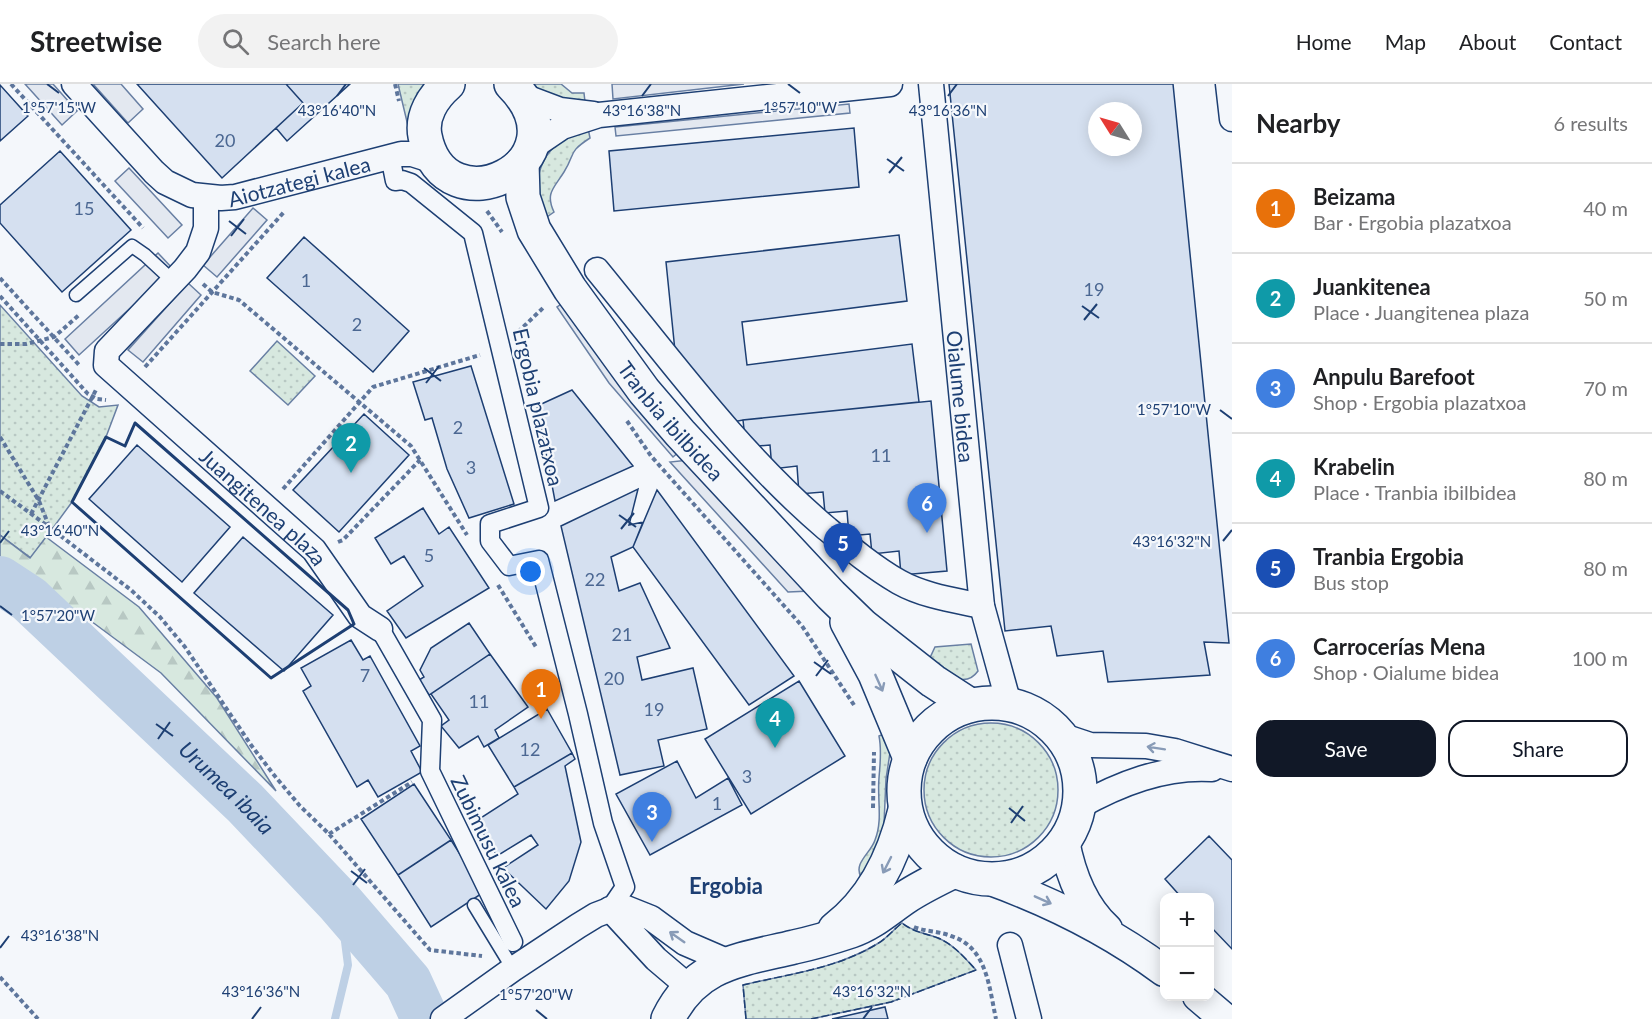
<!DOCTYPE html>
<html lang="en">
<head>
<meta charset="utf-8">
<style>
  :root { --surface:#fff; --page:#f2f2f2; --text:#202124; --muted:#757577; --line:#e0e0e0; --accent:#111827 }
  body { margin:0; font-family:Lato,sans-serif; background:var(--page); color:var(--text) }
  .controls { position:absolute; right:18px; bottom:18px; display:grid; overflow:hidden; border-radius:12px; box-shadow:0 3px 15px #0003 }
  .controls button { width:54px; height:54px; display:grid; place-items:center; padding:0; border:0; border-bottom:2px solid var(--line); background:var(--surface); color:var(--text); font:30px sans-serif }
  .compass { position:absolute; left:1088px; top:18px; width:54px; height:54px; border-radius:50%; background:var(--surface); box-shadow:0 3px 15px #0003; rotate:307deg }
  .you { position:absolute; left:531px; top:488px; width:21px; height:21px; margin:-15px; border:4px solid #fff; border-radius:50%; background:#1a73e8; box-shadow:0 0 0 9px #1a73e833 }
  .badge { display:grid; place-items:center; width:39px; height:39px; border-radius:50%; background:var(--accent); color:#fff; font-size:20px; font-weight:700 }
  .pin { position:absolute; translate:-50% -50px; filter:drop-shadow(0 2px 3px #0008) }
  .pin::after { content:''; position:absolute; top:32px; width:21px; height:18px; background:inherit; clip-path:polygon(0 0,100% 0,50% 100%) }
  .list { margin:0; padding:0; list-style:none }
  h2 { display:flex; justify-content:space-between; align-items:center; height:78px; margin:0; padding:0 24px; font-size:26px }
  h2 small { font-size:20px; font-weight:400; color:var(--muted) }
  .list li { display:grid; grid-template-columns:39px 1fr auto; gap:18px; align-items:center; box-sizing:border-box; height:90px; padding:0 24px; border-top:2px solid var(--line) }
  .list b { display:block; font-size:22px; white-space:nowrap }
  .list p { margin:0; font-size:20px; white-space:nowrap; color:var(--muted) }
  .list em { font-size:20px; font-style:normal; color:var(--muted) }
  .actions { display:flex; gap:12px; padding:18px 24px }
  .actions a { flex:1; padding:14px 0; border:2px solid var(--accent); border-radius:18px; text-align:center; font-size:21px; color:var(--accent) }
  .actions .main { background:var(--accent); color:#fff }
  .icon { flex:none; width:33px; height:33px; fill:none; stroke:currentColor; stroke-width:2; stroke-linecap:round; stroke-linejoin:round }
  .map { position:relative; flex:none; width:1232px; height:935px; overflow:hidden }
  header { display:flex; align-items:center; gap:36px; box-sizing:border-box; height:84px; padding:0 30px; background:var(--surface); border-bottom:2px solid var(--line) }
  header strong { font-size:28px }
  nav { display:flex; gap:33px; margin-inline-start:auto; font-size:21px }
  .search { width:420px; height:54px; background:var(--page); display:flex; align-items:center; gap:15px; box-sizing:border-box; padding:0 21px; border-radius:33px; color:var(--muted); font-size:22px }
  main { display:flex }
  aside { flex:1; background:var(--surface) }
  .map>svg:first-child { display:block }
</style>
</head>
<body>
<header>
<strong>Streetwise</strong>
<div class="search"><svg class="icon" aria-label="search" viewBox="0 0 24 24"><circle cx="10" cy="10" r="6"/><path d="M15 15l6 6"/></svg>Search here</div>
<nav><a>Home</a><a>Map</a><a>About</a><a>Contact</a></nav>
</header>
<main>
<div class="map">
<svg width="1232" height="935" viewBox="0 0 1232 935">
  <defs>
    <pattern id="grass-dots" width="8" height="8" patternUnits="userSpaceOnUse" patternTransform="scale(1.5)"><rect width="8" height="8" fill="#d7e8df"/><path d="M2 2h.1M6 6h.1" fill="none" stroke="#b8c8c3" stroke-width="1.8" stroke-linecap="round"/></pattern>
    <pattern id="forest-firs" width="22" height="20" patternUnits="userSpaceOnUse" patternTransform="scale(1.5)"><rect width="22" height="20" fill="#d7e8df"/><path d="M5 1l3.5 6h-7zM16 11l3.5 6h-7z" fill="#b8c8c3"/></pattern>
  </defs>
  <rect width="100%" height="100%" fill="#f4f7fb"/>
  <path fill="url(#grass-dots)" stroke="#687fa3" stroke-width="1.5" d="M398,0H425L416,15L408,42Z
    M534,0H561L572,9H584L585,18H564L538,5Z
    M588,44L590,54C567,69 576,69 564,88C554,104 545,109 554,128L544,135C531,108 536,73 563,56C570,51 580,48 588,44Z
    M0,221L82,312L99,323L118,321L106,353L72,418L31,474L0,451Z
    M277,257L315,292L288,321L250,287Z
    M971,560L978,587C964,607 943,587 928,578L935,563Z
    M924 706a67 67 0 1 1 134 0a67 67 0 1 1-134 0Z
    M889,648L891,662L886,695L884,740L875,770L861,793C853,779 871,769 875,756C883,736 877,715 879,694C880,680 882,667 879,652Z
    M902,839C913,848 925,849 938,854C953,860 965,874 976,886L891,918L811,935H746L743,901C788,890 836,885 877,860C886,855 893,846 902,839Z"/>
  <path fill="url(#forest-firs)" stroke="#687fa3" stroke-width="1.5" d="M0,451L30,474L46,453L139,523L217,614L276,707L161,589L95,540L0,475Z"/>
  <path fill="#e3e8f0" stroke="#687fa3" stroke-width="1.5" d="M25,0H53L77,27L62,41Z
    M93,0H121L143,25L128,39Z
    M612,0H744L613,15Z
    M849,20L850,29L616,52L615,43Z
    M129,84L182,141L168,154L115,97Z
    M253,124L267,136L217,193L203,181Z
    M158,169L173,185L79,271L65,255Z
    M188,199L201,211L143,278L128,266Z
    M563,219L680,367L673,373L609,299L557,223Z
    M689,376L810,507L788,508L670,378Z"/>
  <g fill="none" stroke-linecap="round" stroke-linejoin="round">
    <path stroke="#bed0e5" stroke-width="8" d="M335,935L348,881L340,819"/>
    <path stroke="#bed0e5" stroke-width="48" id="s1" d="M0,496L29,515L245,719L340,819L408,898L425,935"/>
  </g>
  <path fill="#d5e0f0" stroke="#1d3f73" stroke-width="1.5" fill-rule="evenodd" d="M137,0H286L303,19L222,94Z
    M286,0H350L287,57L276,44L303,19Z
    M949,0H1173L1229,559L1204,558L1210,591L1108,598L1103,567L1057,572L1051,542L1005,547ZM1097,27H1133V63H1097Z
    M0,1L28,32L0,57Z
    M854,44L859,103L614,127L609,67Z
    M60,67L131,146L62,208L0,139V121Z
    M899,151L907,217L742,238L747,281L912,260L919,318L743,336L728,339L675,267L666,178Z
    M304,153L409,247L373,288L267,194Z
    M471,282L514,420L469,434L447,385L432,334L425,336L413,298Z
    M572,306L633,382L555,417L537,322Z
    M931,317L947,487L901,491L899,467L872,470L870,450L849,452L847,427L825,429L823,408L799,410L797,382L772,385L770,361L746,363L743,336Z
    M364,330L409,371L339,448L293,406Z
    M137,361L230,443L182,498L89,415Z
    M638,405L629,441L643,438L633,463L611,473L619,507L640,499L670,564L637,573L642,596L693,584L707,645L658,656L664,682L620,691L561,442Z
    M657,406L794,592L749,621L633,463Z
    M423,424L439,450L449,443L489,504L406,554L387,527L423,502L404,472L391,480L375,454Z
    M243,453L333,531L284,587L194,509Z
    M469,539L490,570L429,611L419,596L424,593L420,586L431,564Z
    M351,556L363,576L370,572L420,662L411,667L422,688L378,713L368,696L357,703L303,607L311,602L301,584Z
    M490,570L528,623L495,646L499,654L484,663L478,652L459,664L441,642L449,636L431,610Z
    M799,597L845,672L751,730L705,655Z
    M547,625L572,669L514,703L488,661Z
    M572,669L575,675L565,682L581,758L569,797L546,825L503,784L538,761L531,751L497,772L476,737L518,710L514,703Z
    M677,677L696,714L728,694L742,721L650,771L616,710Z
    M414,700L451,756L398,791L361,735Z
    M1209,752L1232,776V865L1210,842V814H1182L1165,795Z
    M451,756L484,808L431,843L398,791Z
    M885,923L888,935H832Z"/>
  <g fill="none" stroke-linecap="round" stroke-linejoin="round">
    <defs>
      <path id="service" d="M76,211L132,162L145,171L173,197
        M474,821L513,885"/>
      <path id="pedestrian" d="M390,72L395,97L402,96L411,99L473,149L539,424L490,440V457L509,482L539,476L578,630L603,739L625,803L610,825
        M380,545L432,636L430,687L513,858"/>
      <g id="minor">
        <path id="s2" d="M74,0L154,88L165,98L192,111L221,114L235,113L401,70H412L434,77"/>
        <path id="s3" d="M931,0L982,522L1009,620"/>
        <path d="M1228,0L1232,35"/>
        <path d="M523,12L560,26L593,30"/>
        <path d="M531,64L562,43L599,31L890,0"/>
        <path id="s4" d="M206,114V144L198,168L185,185L107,267L106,281L314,466L360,532L380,545"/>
        <path d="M597,186C670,275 738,369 826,444C849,463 873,483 899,498C924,512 954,516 982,522"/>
        <path d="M1060,651L1090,661L1146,662L1175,667L1232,685"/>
        <path d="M1078,723C1119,700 1164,682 1212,685"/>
        <path d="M610,825L656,875L689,903"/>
        <path d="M1010,861L1029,935"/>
        <path d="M443,935L513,885L578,842L596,831L617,823L626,824L651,834L685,859L729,878"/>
      </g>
      <path id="tertiary" d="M1064,757C1070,789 1082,822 1107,845
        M988,795C1052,818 1110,847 1164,887
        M1198,912L1225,935"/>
      <g id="secondary">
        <path d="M448,0C433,13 421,32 425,52C444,149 590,79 511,0"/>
        <path id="s5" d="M522,79L523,113L534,146L570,205L644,307L680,349L831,511L863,542L933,597L970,621"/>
        <path d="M847,538L875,590L910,674"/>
        <circle cx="992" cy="707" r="88"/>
        <path d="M835,845C874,815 894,773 905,726"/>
        <path d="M668,935C695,879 740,876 794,863C813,859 833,853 851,847C872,840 888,825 906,813C921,803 938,795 954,787"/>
      </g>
    </defs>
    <use href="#service" stroke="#1d3f73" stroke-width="15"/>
    <use href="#pedestrian" stroke="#1d3f73" stroke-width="21"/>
    <use href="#minor" stroke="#1d3f73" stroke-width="27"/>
    <use href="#tertiary" stroke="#1d3f73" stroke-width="33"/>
    <use href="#secondary" stroke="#1d3f73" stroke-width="36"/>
    <path stroke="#5e769c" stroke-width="4" stroke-dasharray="4.5 3" stroke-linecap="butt" d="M11,0L143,144
      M395,0L399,17
      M487,127L502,148
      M0,194L80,282
      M203,200L212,208L239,216L411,362L467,451
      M0,212L88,310L97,315L106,316
      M518,248L545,222
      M0,260H26L54,253L79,231
      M145,283L284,128
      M627,337L651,372L802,542L854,621
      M0,353L39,417L49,442
      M283,405L373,303L480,271
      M0,407L49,443L131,506L160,533L185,563L251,661L274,691L300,722L329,750L430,866L482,872
      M31,430L97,304
      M338,458L343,456L420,376
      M498,501L536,563
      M873,724L874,668
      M329,750L412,698
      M914,843C926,848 939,847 951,852C987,863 989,903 996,935
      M0,893L38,935"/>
    <use href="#service" stroke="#f4f7fb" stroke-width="12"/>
    <use href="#pedestrian" stroke="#f4f7fb" stroke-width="18"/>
    <use href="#minor" stroke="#f4f7fb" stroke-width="24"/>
    <use href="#tertiary" stroke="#f4f7fb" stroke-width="30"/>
    <use href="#secondary" stroke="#f4f7fb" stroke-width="33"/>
    <path stroke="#1d3f73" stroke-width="1.5" stroke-dasharray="8 3" stroke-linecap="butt" d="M746,935L743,901C788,890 836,885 877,860C886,855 893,846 902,839C913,848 924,849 938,854C953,860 965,874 976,886L891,918L811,935"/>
    <path stroke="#1d3f73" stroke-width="3" d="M135,339L348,526L354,540L271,594L72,418L106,353L125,362Z"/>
  </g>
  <defs><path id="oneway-shaft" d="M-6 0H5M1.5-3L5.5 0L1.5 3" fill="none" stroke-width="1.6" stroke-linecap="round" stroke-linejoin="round" transform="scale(1.5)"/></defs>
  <g stroke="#889bb7">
    <use href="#oneway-shaft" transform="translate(879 599) rotate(66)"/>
    <use href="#oneway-shaft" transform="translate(1156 664) rotate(-171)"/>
    <use href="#oneway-shaft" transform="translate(887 781) rotate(117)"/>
    <use href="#oneway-shaft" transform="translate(1043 816) rotate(24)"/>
    <use href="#oneway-shaft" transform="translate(677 853) rotate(-145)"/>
  </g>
  <path fill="none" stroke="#1d3f73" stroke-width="2" d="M47,0L59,9M788,0L800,9M337,12L346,0M642,12L651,0M948,12L957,0M887,75L904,87M889,89L902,73M229,137L246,150M231,152L244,135M1082,222L1099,234M1084,236L1097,220M424,284L441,297M426,299L439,282M1220,326L1232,335M619,431L636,443M621,445L634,429M1223,457L1232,446M0,459L9,447M0,522L12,531M814,578L831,590M816,592L828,576M156,640L173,652M158,655L170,638M1009,724L1025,737M1011,739L1023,722M351,787L367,799M353,801L365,785M0,864L9,852M536,926L547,935M252,935L261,923M863,935L872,923"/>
  <g text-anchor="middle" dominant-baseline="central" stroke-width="4.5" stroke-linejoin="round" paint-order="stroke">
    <g font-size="18" fill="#4b6792">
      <text x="225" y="56">20</text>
      <text x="84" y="124">15</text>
      <text x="306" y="196">1</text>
      <text x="1094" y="205">19</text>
      <text x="357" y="240">2</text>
      <text x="458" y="343">2</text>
      <text x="881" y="371">11</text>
      <text x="471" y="383">3</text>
      <text x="429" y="471">5</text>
      <text x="595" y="495">22</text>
      <text x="622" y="550">21</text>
      <text x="365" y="591">7</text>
      <text x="614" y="594">20</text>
      <text x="479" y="617">11</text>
      <text x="654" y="625">19</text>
      <text x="530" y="665">12</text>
      <text x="747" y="692">3</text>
      <text x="717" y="719">1</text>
    </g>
    <g font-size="21" fill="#1d3f73" stroke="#f4f7fb">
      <text stroke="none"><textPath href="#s2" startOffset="273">Aiotzategi kalea</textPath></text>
      <text stroke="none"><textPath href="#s3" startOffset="314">Oialume bidea</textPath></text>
      <text transform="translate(539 323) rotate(77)">Ergobia plazatxoa</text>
      <text stroke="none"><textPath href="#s5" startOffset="304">Tranbia ibilbidea</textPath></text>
      <text stroke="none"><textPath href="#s4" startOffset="416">Juangitenea plaza</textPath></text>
      <text transform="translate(489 757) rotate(64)">Zubimusu kalea</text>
    </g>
    <g font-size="22" font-style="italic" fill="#1d3f73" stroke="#f4f7fb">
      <text stroke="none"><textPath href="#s1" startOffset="308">Urumea ibaia</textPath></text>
    </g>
    <g font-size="22" font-weight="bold" fill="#1d3f73" stroke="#f4f7fb">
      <text x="726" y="801">Ergobia</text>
    </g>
  </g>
  <g font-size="15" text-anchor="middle" fill="#1d3f73" stroke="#f4f7fb" stroke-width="4.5" stroke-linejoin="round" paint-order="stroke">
    <text x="59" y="29">1°57'15"W</text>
    <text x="800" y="29">1°57'10"W</text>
    <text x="337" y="32">43°16'40"N</text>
    <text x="642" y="32">43°16'38"N</text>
    <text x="948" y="32">43°16'36"N</text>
    <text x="1174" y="331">1°57'10"W</text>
    <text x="60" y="452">43°16'40"N</text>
    <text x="1172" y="463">43°16'32"N</text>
    <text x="58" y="537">1°57'20"W</text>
    <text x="60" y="857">43°16'38"N</text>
    <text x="261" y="913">43°16'36"N</text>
    <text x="872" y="913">43°16'32"N</text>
    <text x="536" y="916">1°57'20"W</text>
  </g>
</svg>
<div class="controls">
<button>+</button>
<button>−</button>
</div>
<svg class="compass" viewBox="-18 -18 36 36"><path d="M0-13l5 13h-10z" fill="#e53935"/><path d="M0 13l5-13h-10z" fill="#757577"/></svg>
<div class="you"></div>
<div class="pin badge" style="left:541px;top:635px;background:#e8710a">1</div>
<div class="pin badge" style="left:351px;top:389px;background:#0f9aa8">2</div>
<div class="pin badge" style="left:652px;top:758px;background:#3f7fe0">3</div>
<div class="pin badge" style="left:775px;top:664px;background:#0f9aa8">4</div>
<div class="pin badge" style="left:843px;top:489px;background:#1a4fb4">5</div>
<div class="pin badge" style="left:927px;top:449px;background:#3f7fe0">6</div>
</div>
<aside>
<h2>Nearby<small>6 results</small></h2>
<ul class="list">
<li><span class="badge" style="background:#e8710a">1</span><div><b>Beizama</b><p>Bar · Ergobia plazatxoa</p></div><em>40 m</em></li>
<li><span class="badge" style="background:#0f9aa8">2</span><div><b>Juankitenea</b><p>Place · Juangitenea plaza</p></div><em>50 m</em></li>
<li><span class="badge" style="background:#3f7fe0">3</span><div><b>Anpulu Barefoot</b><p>Shop · Ergobia plazatxoa</p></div><em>70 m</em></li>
<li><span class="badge" style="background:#0f9aa8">4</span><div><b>Krabelin</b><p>Place · Tranbia ibilbidea</p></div><em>80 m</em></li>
<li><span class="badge" style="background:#1a4fb4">5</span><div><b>Tranbia Ergobia</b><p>Bus stop</p></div><em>80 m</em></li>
<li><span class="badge" style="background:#3f7fe0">6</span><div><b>Carrocerías Mena</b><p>Shop · Oialume bidea</p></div><em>100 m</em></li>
</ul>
<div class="actions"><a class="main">Save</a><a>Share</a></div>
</aside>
</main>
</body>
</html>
